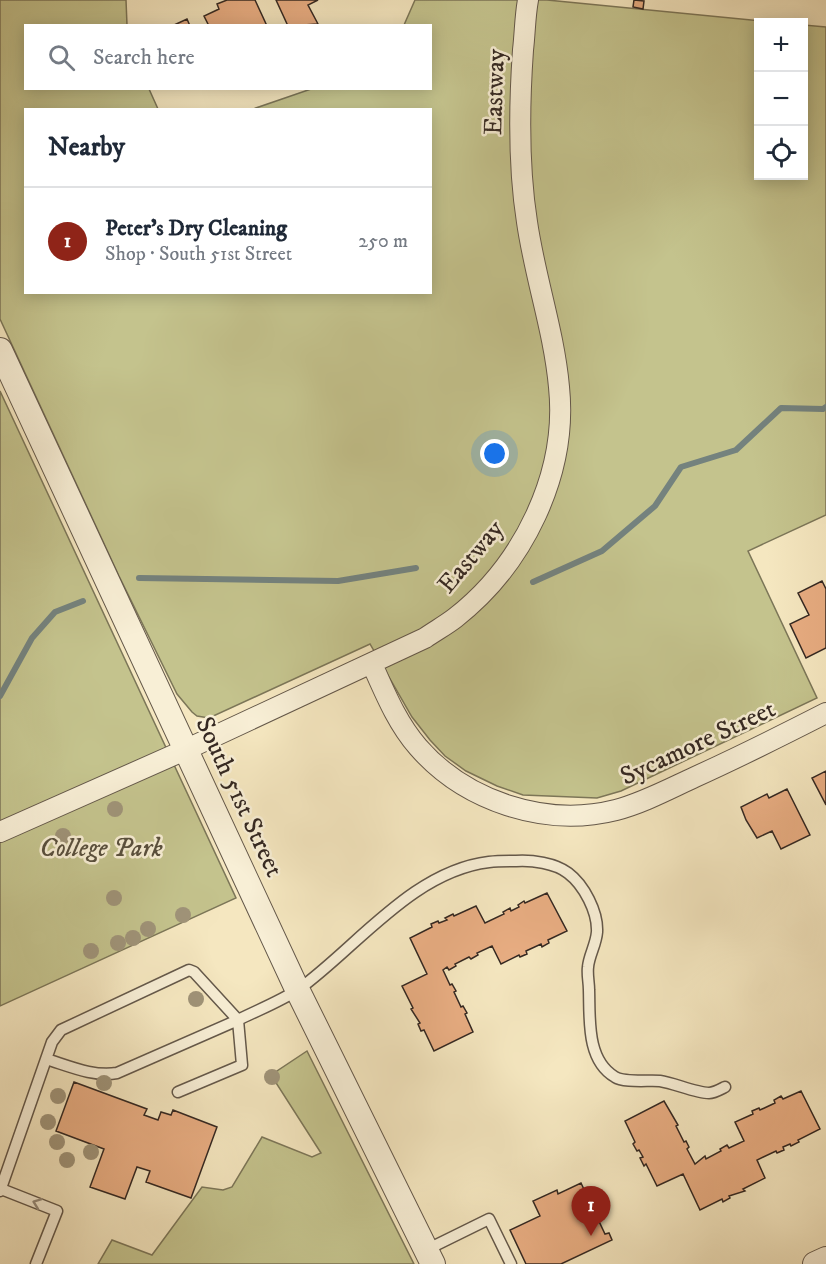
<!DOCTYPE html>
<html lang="en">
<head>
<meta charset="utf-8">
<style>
  :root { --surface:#fff; --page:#f2f2f3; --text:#1f2937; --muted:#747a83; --line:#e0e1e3; --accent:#8f2418 }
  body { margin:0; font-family:"IM FELL DW Pica",serif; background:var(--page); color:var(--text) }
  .controls { position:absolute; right:18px; top:18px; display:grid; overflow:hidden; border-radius:0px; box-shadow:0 3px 15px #0003 }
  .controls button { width:54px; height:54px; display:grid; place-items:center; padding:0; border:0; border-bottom:2px solid var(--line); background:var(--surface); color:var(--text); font:30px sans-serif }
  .you { position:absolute; left:495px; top:454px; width:21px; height:21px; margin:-15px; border:4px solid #fff; border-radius:50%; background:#1a73e8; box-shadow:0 0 0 9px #1a73e833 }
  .badge { display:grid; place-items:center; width:39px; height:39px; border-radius:50%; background:var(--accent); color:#fff; font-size:20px; font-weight:700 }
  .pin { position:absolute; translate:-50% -50px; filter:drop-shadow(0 2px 3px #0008) }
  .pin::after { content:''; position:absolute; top:32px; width:21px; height:18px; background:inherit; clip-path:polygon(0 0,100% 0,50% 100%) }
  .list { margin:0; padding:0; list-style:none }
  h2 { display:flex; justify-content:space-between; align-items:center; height:78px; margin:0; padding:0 24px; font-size:26px }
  h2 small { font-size:20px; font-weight:400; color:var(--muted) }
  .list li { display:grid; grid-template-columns:39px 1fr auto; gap:18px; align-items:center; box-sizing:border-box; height:108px; padding:0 24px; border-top:2px solid var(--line) }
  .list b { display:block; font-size:22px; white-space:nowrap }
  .list p { margin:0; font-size:20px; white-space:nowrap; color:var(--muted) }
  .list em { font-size:20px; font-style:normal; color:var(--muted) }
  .icon { flex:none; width:33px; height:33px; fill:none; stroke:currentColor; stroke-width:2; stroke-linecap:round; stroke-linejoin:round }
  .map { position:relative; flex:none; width:826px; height:1264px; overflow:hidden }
  .search { position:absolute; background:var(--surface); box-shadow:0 3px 15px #0003; left:24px; top:24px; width:408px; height:66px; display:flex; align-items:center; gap:15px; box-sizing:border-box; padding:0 21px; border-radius:0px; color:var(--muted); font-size:22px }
  .panel { position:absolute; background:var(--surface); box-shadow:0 3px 15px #0003; left:24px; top:108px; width:408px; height:186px; border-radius:0px }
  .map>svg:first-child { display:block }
</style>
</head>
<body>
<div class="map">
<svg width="826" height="1264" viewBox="0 0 826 1264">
  <rect width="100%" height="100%" fill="#f5e7c0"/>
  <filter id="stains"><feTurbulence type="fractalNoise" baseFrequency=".00333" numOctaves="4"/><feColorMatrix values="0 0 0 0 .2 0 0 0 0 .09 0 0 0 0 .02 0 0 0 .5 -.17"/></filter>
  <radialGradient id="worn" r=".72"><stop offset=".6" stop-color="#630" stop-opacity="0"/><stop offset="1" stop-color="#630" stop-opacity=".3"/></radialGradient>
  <path fill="#c4c38d" stroke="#7c7658" stroke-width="1.5" d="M0,0H126L127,25L26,26V88L149,89L158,109L26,110V292H430V110L253,109L311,89L430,88V26L404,25L415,0H547L772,22H758V176H804V25L826,27V515L748,551L817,698L621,791L597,798L523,795L497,786L466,771L445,756L430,740L412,717L370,644L209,718L197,716L192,712L177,694L119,576L0,319Z
    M0,391L236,898L0,1006Z
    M307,1051L414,1264H98L112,1240L152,1255L202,1187L223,1190L232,1187L262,1137L312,1157L321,1153L271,1075Z"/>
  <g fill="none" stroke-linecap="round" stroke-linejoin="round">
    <path stroke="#74827e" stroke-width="6" d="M139,578L338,581L416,568
      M533,582L602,551L655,506L681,467L736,450L781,408L823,409L826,407
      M0,696L32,638L55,612L83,601"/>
  </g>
  <path fill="#e8ad82" stroke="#342822" stroke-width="1.5" d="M227,0H255L267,26H209L204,16L219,9L217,4Z
    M276,0H318L308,5L318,24L288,26Z
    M634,0L644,1L643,9L633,7Z
    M187,19L190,26H172Z
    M822,581L826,589V648L806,658L790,624L809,615L798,593Z
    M826,771V805L812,778Z
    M787,789L810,835L781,849L772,831L757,838L746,820L741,807L767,794L769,798Z
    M547,893L567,931L548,940L549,943L542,947L541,944L526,951L527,954L520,957L519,955L501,964L492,946L477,953L478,955L471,959L469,957L455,964L456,966L449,970L447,967L443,970L450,985L452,984L456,991L454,992L461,1007L463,1006L467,1013L465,1014L473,1032L434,1051L424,1030L421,1031L418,1024L420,1023L411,1009L413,1008L402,986L427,974L410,938L432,927L431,924L438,921L439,923L447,920L445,918L453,914L454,916L476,906L485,923L504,914L503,912L510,908L511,911L519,907L518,905L524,901L525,903Z
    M74,1082L147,1109L144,1115L158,1120L161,1112L171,1115L173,1110L217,1127L191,1198L146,1182L150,1171L137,1167L125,1199L90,1187L104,1149L56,1131Z
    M801,1091L820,1129L798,1140L799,1142L791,1146L790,1144L783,1147L784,1150L777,1153L776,1151L757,1160L765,1178L743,1189L745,1191L729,1196L730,1198L723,1202L722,1199L700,1210L683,1174L657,1186L646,1164L644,1166L640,1158L643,1157L639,1150L637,1151L633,1144L635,1142L625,1121L664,1101L678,1125L676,1126L684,1142L686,1141L689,1147L687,1149L695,1164L705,1156L706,1159L721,1151L720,1149L727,1145L729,1148L744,1141L735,1122L753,1114L752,1111L759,1108L760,1110L775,1103L774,1100L781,1096L783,1099Z
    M581,1183L605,1234L609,1233L612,1240L561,1264H526L510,1230L540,1216L533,1201L557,1190L558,1194Z"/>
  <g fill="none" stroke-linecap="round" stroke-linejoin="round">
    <defs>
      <path id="service" d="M46,1059C69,1066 93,1077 117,1073L238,1020L242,1065L178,1092
        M1,1189L57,1211L36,1264
        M0,1191L52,1042L61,1030L189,970L194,972L238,1020C258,1010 281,1001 299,989C357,947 413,871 489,862C498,861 507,861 516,861C532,860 555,863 568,873C584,885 598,912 597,932C596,945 589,955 588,967C587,975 589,982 589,990C590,1018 586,1060 615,1077C624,1083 649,1080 660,1081C674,1083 696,1093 709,1093C714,1093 721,1089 725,1087
        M426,1250L489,1219L511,1264"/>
      <path id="minor" d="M372,664C385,693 397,723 418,747C465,801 545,828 616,810C643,803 669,789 695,777C739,757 783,735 826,713
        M0,832L185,750L425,638C435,631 446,625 455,618C523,565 568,474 559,387C554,331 535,278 527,222C518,165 519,107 523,50C525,33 525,16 528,0"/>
      <path id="tertiary" d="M0,350L297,989L433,1264
        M815,1264L826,1259"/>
    </defs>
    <use href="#service" stroke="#64584a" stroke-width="13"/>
    <use href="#minor" stroke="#64584a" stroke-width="22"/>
    <use href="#tertiary" stroke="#64584a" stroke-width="26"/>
    <use href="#service" stroke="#f8efd6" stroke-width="10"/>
    <use href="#minor" stroke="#f8efd6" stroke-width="20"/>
    <use href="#tertiary" stroke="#f8efd6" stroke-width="24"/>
  </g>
  <g fill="#9f9378">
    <circle cx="115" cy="809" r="8"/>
    <circle cx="63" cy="836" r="8"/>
    <circle cx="114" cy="898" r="8"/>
    <circle cx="183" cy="915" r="8"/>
    <circle cx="148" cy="929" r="8"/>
    <circle cx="133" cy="938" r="8"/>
    <circle cx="118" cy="943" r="8"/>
    <circle cx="91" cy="951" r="8"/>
    <circle cx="196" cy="999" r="8"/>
    <circle cx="272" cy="1077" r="8"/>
    <circle cx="104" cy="1083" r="8"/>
    <circle cx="58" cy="1096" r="8"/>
    <circle cx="48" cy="1122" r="8"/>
    <circle cx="57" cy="1142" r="8"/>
    <circle cx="91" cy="1152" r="8"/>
    <circle cx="67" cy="1160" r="8"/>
  </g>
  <defs><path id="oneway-chevron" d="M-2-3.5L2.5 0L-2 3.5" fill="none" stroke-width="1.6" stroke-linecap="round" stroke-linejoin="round" transform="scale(1.5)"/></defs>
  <use stroke="#968c7c" href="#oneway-chevron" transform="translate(37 1203) rotate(-159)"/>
  <g text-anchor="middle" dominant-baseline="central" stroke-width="5" stroke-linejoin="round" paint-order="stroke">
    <g font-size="26" fill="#342822" stroke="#f8efd6">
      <text transform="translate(495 92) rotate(-88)">Eastway</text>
      <text transform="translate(471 557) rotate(-50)">Eastway</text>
      <text transform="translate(698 743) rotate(-25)">Sycamore Street</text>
      <text transform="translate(239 797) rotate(65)">South 51st Street</text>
    </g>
    <g font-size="26" font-style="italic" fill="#584f3d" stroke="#f8efd6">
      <text x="101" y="848">College Park</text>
    </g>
  </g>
  <rect width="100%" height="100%" filter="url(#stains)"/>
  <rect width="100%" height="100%" fill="url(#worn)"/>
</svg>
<div class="controls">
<button>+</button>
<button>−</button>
<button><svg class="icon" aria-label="locate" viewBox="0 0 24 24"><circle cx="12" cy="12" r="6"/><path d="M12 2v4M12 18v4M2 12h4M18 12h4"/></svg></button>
</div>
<div class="you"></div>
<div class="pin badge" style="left:591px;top:1236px">1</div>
<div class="search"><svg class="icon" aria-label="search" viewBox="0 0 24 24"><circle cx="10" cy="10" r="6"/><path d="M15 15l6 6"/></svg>Search here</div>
<section class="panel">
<h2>Nearby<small></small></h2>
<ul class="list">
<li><span class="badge">1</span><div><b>Peter's Dry Cleaning</b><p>Shop · South 51st Street</p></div><em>250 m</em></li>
</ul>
</section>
</div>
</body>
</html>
